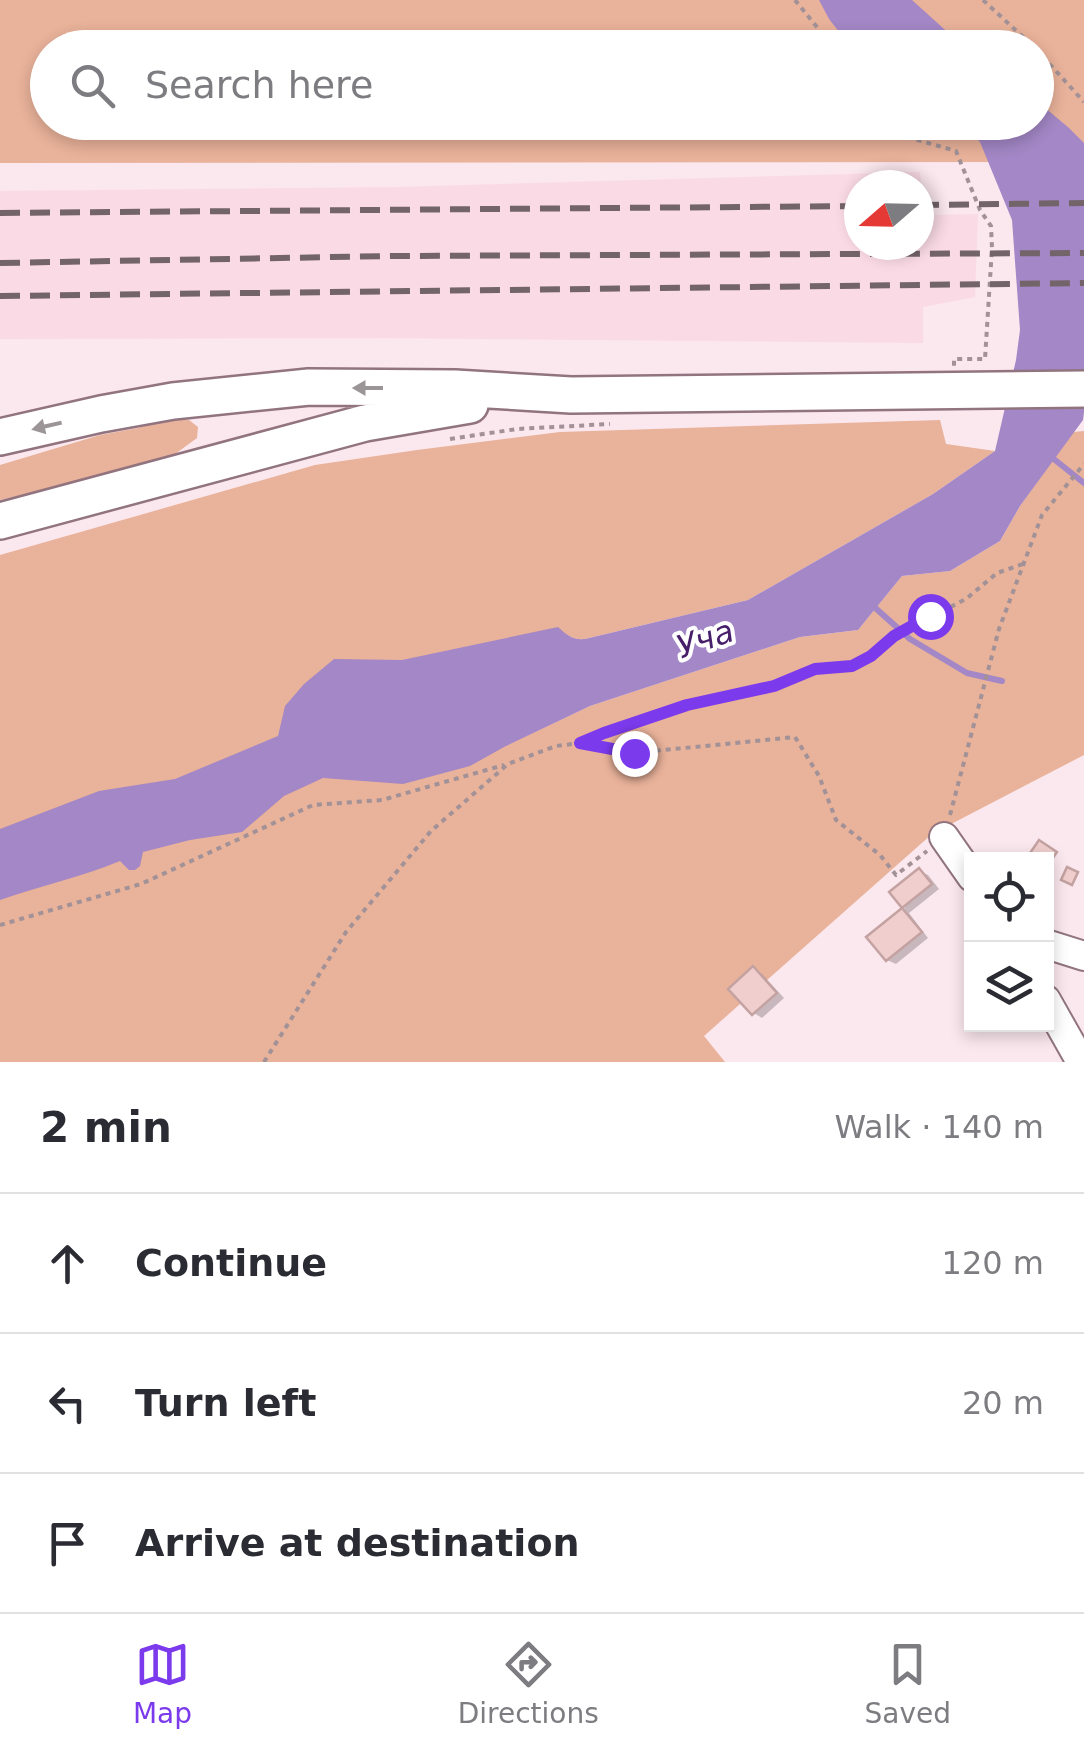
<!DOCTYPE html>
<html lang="en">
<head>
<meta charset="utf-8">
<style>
  :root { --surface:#fff; --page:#f7f7f7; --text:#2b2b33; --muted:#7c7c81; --line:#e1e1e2; --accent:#7c3aed }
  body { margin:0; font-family:"DejaVu Sans",sans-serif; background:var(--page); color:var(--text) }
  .controls { position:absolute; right:30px; bottom:30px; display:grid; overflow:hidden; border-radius:0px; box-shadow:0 5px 15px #0003 }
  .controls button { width:90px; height:90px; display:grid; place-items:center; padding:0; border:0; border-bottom:2px solid var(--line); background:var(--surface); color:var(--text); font:50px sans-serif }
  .compass { position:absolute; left:844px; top:170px; width:90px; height:90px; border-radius:50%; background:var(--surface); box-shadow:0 5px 15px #0003; rotate:250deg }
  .stop { position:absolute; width:30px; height:30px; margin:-22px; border:8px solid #7c3aed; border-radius:50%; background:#fff }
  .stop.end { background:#7c3aed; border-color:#fff; box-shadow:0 2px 10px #0008 }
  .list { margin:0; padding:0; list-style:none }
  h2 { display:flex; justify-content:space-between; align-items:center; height:130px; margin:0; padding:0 40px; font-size:42px }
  h2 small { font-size:32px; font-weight:400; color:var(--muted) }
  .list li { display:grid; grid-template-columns:65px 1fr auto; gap:30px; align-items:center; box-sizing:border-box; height:140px; padding:0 40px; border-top:2px solid var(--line) }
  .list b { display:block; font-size:38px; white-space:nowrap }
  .list em { font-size:32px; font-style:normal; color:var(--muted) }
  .icon { flex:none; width:55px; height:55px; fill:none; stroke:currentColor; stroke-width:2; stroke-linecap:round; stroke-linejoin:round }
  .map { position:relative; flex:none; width:1084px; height:1062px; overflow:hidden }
  .search { position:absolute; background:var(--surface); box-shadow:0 5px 15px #0003; left:30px; right:30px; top:30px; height:110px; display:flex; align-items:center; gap:25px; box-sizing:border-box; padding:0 35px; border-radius:55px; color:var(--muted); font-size:38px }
  .sheet { height:550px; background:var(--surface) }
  nav { display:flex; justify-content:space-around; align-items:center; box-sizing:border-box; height:140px; border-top:2px solid var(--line); background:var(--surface); font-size:28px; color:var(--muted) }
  nav a { display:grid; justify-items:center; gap:5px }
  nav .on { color:var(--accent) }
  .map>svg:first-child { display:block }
</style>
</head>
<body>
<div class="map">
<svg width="1084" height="1062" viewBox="0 0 1084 1062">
  <rect width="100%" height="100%" fill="#fbe7ee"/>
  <path fill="#fadae5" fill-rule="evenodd" d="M920,172L921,183L934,205V215L978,214L975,297L923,307V343L387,338L0,339V191L399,187ZM859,185H919V245H859Z"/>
  <path fill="#e9b29a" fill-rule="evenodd" d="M0,0H1084V162L0,163ZM48,48H1036V122H48Z
    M168,418L189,420L198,427L197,438L171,457L127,470L0,500V465L100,435L138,428Z
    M940,420L946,444L995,451L933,494L748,600L585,639C572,640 567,635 557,628L505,746L590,706L800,637L858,630L902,576L950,571L1000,541L1020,506L1073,432L1084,431V755L932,834L704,1036L725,1062H0V555L315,465L417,450L560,432Z"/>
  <path fill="#a387c6" d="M819,0H912L964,47H851L829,19Z
    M1037,101L1069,128L1084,143V412L1083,420L1020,506L1000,541L950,571L902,576L858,630L800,637L590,706L504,747L470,766L403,784L323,778L284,796L242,832L190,840L143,852L140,866L135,870H129L120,861C81,877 40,886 0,900V829L99,791L175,779L278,736L285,706L304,684L334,659L402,660L558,627C567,635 572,640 585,639L748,600L933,494L995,451L1016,360L1020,330L1012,220L980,142L961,123L1036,122Z"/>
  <path fill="#0003" d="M919,871L928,875L939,889L909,913L928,938L896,964L887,960L869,938L905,908L893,892Z
    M753,969L762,974L784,998L762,1018L754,1013Z"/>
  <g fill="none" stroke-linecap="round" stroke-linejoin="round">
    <path stroke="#a387c6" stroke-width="6" d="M1050,456L1084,483
      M872,605L910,639L967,673L1002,681"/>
  </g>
  <path fill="#f0cecd" stroke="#c3a2a1" stroke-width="2.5" d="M1039,840L1057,852L1048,865L1046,859H1040L1030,853Z
    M1067,867L1078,872L1072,885L1061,880Z
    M919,868L932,884L902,908L889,892Z
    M902,908L922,932L886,961L866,937Z
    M753,966L777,993L752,1015L728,989Z"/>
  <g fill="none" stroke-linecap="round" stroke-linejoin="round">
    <defs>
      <path id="minor" d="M944,837L972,877
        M1046,944L1084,956
        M1046,1000L1081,1062"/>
      <path id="major" d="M0,437L101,414L173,401L309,387L455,388L571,395L1084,389
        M0,521L365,423L470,405"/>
    </defs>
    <use href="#minor" stroke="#91747f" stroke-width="32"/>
    <use href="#major" stroke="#91747f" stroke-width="40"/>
    <path stroke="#a29297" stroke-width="4" stroke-dasharray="5 5" stroke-linecap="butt" d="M795,0L834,48
      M983,0L1035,48
      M1036,49L1084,102
      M894,122L907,137L956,151L980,210L991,226L992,248L985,359H954V366
      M450,439L517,429L610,424
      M580,743L604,733L687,705L774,686L815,669L852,666L871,657L894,636L966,599L997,573L1023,564
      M950,815L999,629L1042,515L1084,464
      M0,925L141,884L313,805L382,800L504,765
      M264,1062L346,932L431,831L508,764L556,746L580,743L634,753L795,737L819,776L836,820L880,855L896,875L927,851"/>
    <use href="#minor" stroke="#fff" stroke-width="28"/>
    <use href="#major" stroke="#fff" stroke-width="35"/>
    <path stroke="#736469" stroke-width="6" stroke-dasharray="20 10" stroke-linecap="butt" d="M919,205L1084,203
      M0,213L859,206
      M0,263L393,256L1084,253
      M0,296L1084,283"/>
  </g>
  <defs><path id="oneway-solid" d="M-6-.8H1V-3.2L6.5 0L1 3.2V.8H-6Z" transform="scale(2.5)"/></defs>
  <g fill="#9b9597">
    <use href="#oneway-solid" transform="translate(368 388) rotate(-180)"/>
    <use href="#oneway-solid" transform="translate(47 426) rotate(167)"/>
  </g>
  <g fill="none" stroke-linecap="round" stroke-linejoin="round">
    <path stroke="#7c3aed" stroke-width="12" d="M634,753L580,743L604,733L687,705L774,686L815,669L852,666L871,656L894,636L930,616"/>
  </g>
  <g text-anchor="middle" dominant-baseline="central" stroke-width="8" stroke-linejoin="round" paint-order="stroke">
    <g font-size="32" font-style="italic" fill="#461e6a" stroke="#fff">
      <text transform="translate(705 639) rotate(-19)">Уча</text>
    </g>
  </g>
</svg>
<div class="controls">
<button><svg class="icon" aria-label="locate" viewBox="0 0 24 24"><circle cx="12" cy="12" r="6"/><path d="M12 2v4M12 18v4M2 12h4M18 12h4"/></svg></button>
<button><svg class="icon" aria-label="layers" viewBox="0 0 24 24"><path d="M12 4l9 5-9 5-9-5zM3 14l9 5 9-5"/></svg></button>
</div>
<svg class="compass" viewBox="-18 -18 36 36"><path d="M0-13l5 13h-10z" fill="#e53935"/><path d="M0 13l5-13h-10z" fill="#7c7c81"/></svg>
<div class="stop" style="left:930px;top:616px"></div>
<div class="stop end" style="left:634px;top:753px"></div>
<div class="search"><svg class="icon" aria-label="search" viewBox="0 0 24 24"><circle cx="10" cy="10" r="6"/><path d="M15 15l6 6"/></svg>Search here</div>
</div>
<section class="sheet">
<h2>2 min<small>Walk · 140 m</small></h2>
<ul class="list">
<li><svg class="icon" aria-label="ahead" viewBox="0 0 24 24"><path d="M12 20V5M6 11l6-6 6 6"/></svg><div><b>Continue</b></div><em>120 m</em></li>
<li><svg class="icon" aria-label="left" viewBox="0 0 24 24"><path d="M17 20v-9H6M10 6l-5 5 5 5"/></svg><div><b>Turn left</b></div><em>20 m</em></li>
<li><svg class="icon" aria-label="arrive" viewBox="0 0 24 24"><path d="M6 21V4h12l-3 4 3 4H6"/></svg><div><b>Arrive at destination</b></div></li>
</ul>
</section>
<nav>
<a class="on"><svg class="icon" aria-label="map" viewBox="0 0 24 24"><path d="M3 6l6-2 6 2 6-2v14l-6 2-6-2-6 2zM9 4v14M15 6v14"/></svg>Map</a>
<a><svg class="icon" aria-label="directions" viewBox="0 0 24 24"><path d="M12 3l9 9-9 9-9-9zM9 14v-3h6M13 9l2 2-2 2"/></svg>Directions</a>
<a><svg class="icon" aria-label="saved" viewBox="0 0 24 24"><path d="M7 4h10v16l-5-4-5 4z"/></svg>Saved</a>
</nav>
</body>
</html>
